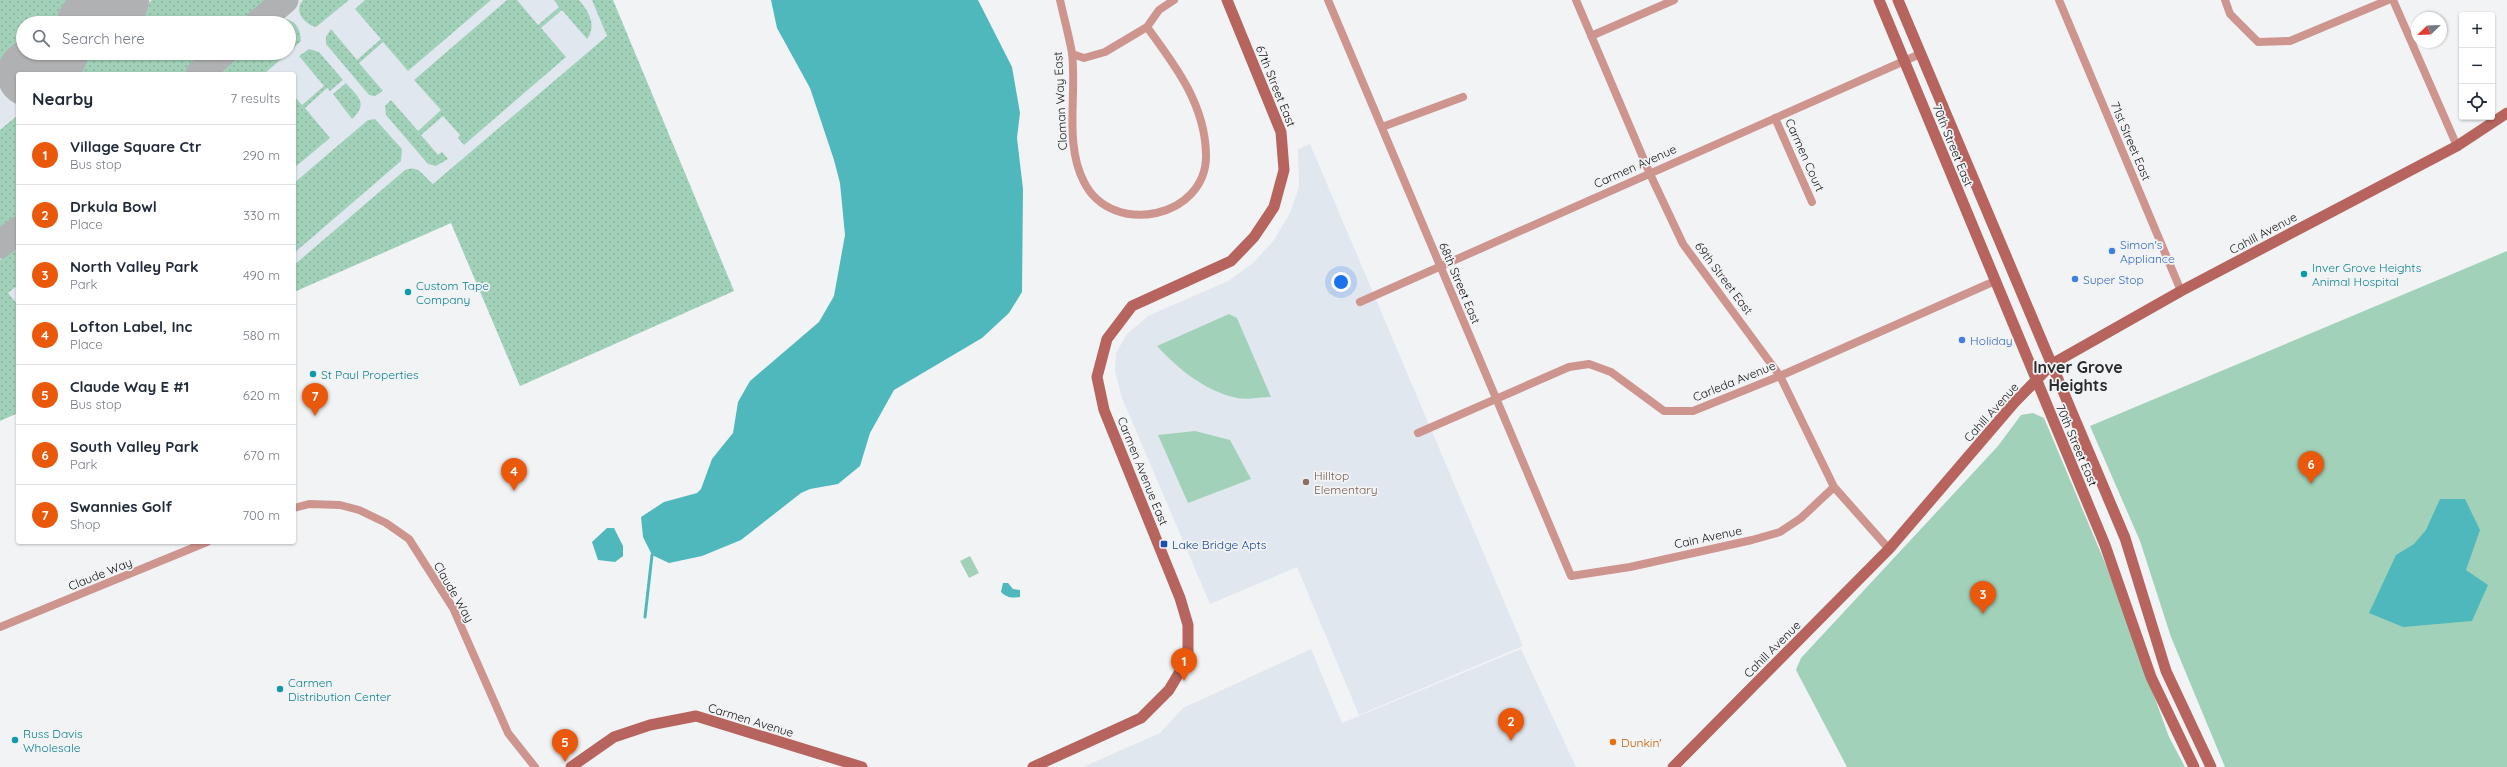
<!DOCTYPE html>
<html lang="en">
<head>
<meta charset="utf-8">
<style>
  :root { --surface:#fff; --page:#f6f6f7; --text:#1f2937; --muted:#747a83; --line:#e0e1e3; --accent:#ea580c }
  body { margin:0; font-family:Quicksand,sans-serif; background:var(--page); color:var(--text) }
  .controls { position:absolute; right:12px; top:12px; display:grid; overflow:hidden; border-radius:4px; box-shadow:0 1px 3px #0004 }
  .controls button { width:36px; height:36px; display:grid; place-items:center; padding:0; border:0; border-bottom:1px solid var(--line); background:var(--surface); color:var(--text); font:20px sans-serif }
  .compass { position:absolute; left:2411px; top:12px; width:36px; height:36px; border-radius:50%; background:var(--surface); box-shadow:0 1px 3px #0004; rotate:247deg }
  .you { position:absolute; left:1341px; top:282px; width:14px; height:14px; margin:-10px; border:3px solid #fff; border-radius:50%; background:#1a73e8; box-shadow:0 0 0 6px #1a73e833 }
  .badge { display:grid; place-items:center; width:26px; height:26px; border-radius:50%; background:var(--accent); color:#fff; font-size:13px; font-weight:700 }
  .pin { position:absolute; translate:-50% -33px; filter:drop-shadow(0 1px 2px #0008) }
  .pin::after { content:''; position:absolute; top:21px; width:14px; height:12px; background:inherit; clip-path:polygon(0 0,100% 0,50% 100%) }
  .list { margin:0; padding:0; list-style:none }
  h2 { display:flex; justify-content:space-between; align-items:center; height:52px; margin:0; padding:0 16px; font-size:17px }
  h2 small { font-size:13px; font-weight:400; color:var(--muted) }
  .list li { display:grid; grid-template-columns:26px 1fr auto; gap:12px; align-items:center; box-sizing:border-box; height:60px; padding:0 16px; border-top:1px solid var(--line) }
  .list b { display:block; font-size:15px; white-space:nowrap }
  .list p { margin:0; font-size:13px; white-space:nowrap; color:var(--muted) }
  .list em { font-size:13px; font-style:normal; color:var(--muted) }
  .icon { flex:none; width:22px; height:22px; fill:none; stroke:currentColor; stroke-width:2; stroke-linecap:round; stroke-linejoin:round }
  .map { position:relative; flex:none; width:2507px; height:767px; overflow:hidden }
  .search { position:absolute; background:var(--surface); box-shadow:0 1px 3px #0004; left:16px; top:16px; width:280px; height:44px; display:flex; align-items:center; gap:10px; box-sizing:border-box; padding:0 14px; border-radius:22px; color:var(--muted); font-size:15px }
  .panel { position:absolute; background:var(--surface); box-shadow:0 1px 3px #0004; left:16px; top:72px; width:280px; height:472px; border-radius:4px }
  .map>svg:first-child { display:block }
</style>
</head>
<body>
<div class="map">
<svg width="2507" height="767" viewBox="0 0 2507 767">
  <defs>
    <pattern id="grass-dots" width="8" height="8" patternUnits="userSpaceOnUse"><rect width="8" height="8" fill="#a2d1b9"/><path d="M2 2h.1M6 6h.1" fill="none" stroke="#8ab29e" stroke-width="1.8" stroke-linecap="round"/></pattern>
  </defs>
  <rect width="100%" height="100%" fill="#f2f3f5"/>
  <path fill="#e1e7ef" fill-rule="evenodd" d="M0,0H613L734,291L520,386L451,223L294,292V74H18V412L0,420ZM23,23H289V53H23Z
    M1310,144L1523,646L1359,715L1297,567L1210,604L1122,398L1115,371L1116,353L1127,334L1148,316L1228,281L1253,263L1274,240L1290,213L1299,187L1298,149Z
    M1311,649L1342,723L1521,649L1576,767H1083L1160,733L1183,708Z"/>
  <path fill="url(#grass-dots)" d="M0,0H81L54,23H23V49L0,69Z
    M152,0H274L247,23H125Z
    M303,0H349L316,27C304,24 293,11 303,0Z
    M365,0H491L408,71L383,42L359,63L383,91L375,96L369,95L326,44V37L331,29L357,60L381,39L355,9Z
    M507,0H517L538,25L559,7L554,0H579C589,12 597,25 587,39L562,10L541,28L566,57L464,145L458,138L460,135L443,116L421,135L438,155L442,152L448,159L436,166L428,164L386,115L385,106L391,100L418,131L441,110L414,80Z
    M592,0H613L734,291L520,386L451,223L294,292V265L405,170C419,164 423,176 433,184L607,36Z
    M287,19C298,23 300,30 301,41L289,52V23H277Z
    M309,49L319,52L343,80L330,91L327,88L305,108L330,138L294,168V96L302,105L324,86L299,56Z
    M90,53H212L187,74H66Z
    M241,53H288L264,74H217Z
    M346,83C358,97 369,103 352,119L333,94Z
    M18,115V219L0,234V130Z
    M375,119L402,149L401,161L294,253V183L368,120Z
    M18,244V285L8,293L18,305V413L0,421V260Z"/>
  <path fill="#a2d1b9" d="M2507,251V767H2225L2171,637L2140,541L2090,426Z
    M1229,314L1237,318L1271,397C1260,397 1247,400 1237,398C1205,391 1178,369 1157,346Z
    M2033,413L2044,418L2108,570L2169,737L2185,767H1847L1796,670L1801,658L1998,446L2021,415Z
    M1195,431L1230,440L1251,479L1188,503L1158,435Z
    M970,556L979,573L969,578L960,561Z"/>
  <path fill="#4eb8bd" d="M771,0H978L1012,67L1020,113L1017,138L1023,189L1022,292L1009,313L982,338L894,390L870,433L860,466L838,484L810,489L801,493L741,540L702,556L669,563L652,555L643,537L641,517L664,502L697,493L701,489L712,459L733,433L738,402L750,381L819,322L834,296L845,235L840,183L834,160L810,88L777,28Z
    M2440,499H2465L2480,530L2466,570L2488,585L2472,621L2403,627L2369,613L2396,555L2414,544L2426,530Z
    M607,528H614L623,546V556L615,562L598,560L592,542Z
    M1003,583H1008L1013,589L1020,590V597C1012,598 1007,598 1001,592Z"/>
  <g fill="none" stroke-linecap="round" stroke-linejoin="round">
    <path stroke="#4eb8bd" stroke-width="3" d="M645,617L652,555"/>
    <path stroke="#b0b1b2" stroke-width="27" d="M258,23L285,0
      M199,74L223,53
      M0,245L18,230"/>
    <path stroke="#b0b1b2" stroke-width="66" d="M90,23L116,0
      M30,74L55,53"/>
    <path stroke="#ce948e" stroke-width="8" d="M1060,0C1064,18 1069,36 1072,53C1077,96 1064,143 1084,182C1112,238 1208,218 1206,154C1205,104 1175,65 1147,27
      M1328,0L1571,576L1630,567L1752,540L1780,532L1801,518L1834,487
      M1576,0L1650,174L1683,244L1780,376L1834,487L1889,549
      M2059,0L2181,291
      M2225,0L2230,14L2258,42L2290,41L2388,0
      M2393,0L2457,146
      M1591,36L1674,0
      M1072,54L1084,58L1105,52L1147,27L1159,10L1174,0
      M1775,118L1812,202
      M1382,127L1463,97
      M1360,302L1920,54
      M1418,433L1569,367L1589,364L1611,372L1664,411H1693L1780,376L1995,281
      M294,508L309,504L340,505L359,510L386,523L409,539L453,608L508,733L535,767
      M0,627L207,542"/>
    <path stroke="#b6645d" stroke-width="11" d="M1879,0L2105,545L2151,677L2194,767
      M1898,0L2125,538L2166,671L2211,767
      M571,767L614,737L650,725L696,716L862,767
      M1033,767L1141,718L1169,690L1188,658V625L1180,598L1104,410L1097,377L1107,339L1132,306L1231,261L1254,237L1274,207L1284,170L1281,132L1227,0
      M1673,767L1889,549L2014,403L2052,364L2181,291L2457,146L2507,113"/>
  </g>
  <g fill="#3f7fe0" stroke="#f2f3f5" stroke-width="1.5">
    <circle cx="2112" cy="251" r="4"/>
    <circle cx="2075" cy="279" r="4"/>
    <circle cx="1962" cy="340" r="4"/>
  </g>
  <g fill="#0f9aa8" stroke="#f2f3f5" stroke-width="1.5">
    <circle cx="2304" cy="274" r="4"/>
    <circle cx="408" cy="292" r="4"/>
    <circle cx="313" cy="374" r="4"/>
    <circle cx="280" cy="689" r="4"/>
    <circle cx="15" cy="740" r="4"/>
  </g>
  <circle fill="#8d6e63" stroke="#f2f3f5" stroke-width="1.5" cx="1306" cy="482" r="4"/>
  <rect fill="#1a4fb4" stroke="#f2f3f5" stroke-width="1.5" x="1160" y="540" width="8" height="8" rx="2"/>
  <circle fill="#e8710a" stroke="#f2f3f5" stroke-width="1.5" cx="1613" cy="742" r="4"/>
  <g text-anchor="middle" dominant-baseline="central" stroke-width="3.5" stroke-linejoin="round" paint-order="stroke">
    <g font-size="12" fill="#121213" stroke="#f2f3f5">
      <text transform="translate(1276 86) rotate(68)">67th Street East</text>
      <text transform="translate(1060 101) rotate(-93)">Cloman Way East</text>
      <text transform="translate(2131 141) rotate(67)">71st Street East</text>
      <text transform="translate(1953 145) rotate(68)">70th Street East</text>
      <text transform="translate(1805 155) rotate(66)">Carmen Court</text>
      <text transform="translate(1635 166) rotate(-24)">Carmen Avenue</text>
      <text transform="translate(2263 233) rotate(-28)">Cahill Avenue</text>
      <text transform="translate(1724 278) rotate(53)">69th Street East</text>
      <text transform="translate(1460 283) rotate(67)">68th Street East</text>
      <text transform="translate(1734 381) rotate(-22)">Carleda Avenue</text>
      <text transform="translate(1991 412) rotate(-48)">Cahill Avenue</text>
      <text transform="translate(2077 445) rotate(67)">70th Street East</text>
      <text transform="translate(1143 471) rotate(68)">Carmen Avenue East</text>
      <text transform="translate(1708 537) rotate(-12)">Cain Avenue</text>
      <text transform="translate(100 574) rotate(-22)">Claude Way</text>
      <text transform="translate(454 592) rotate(60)">Claude Way</text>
      <text transform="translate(1772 649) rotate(-45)">Cahill Avenue</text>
      <text transform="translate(751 720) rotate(17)">Carmen Avenue</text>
    </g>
    <g font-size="12" fill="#366cbe" stroke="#f2f3f5" text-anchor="start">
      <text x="2120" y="244">Simon's<tspan x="2120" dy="14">Appliance</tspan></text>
      <text x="2083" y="279">Super Stop</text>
      <text x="1970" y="340">Holiday</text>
    </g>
    <g font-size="12" fill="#0d838f" stroke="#f2f3f5" text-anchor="start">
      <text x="2312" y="267">Inver Grove Heights<tspan x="2312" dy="14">Animal Hospital</tspan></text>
      <text x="416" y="285">Custom Tape<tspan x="416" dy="14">Company</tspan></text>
      <text x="321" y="374">St Paul Properties</text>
      <text x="288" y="682">Carmen<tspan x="288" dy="14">Distribution Center</tspan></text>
      <text x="23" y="733">Russ Davis<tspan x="23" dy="14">Wholesale</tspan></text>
    </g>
    <g font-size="12" fill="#785e54" stroke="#f2f3f5" text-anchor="start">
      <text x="1314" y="475">Hilltop<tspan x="1314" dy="14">Elementary</tspan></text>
    </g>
    <g font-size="12" fill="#164399" stroke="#f2f3f5" text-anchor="start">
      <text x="1172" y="544">Lake Bridge Apts</text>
    </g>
    <g font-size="12" fill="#c56008" stroke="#f2f3f5" text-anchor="start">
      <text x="1621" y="742">Dunkin'</text>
    </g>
    <g font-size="16" font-weight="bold" fill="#2a2b2d" stroke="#f2f3f5">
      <text x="2078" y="367">Inver Grove<tspan x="2078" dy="18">Heights</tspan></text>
    </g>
  </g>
</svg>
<div class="controls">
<button>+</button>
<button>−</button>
<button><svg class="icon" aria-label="locate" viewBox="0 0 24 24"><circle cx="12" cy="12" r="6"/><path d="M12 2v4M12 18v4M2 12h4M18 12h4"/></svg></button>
</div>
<svg class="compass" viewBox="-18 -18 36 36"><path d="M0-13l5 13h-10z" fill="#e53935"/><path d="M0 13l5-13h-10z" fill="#747a83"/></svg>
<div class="you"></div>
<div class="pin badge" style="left:1184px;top:681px">1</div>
<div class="pin badge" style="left:1511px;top:741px">2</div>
<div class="pin badge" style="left:1983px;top:614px">3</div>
<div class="pin badge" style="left:514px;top:491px">4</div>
<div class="pin badge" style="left:565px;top:762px">5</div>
<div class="pin badge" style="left:2311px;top:484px">6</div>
<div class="pin badge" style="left:315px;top:416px">7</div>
<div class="search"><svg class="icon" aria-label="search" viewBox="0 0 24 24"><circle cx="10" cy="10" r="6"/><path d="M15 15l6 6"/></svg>Search here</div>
<section class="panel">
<h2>Nearby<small>7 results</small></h2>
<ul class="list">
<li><span class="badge">1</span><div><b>Village Square Ctr</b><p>Bus stop</p></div><em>290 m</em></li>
<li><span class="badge">2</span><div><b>Drkula Bowl</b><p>Place</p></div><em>330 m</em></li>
<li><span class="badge">3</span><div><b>North Valley Park</b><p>Park</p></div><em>490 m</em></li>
<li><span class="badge">4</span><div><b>Lofton Label, Inc</b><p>Place</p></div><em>580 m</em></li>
<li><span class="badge">5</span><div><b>Claude Way E #1</b><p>Bus stop</p></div><em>620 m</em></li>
<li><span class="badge">6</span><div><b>South Valley Park</b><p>Park</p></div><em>670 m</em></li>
<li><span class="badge">7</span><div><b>Swannies Golf</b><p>Shop</p></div><em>700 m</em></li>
</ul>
</section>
</div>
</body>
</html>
